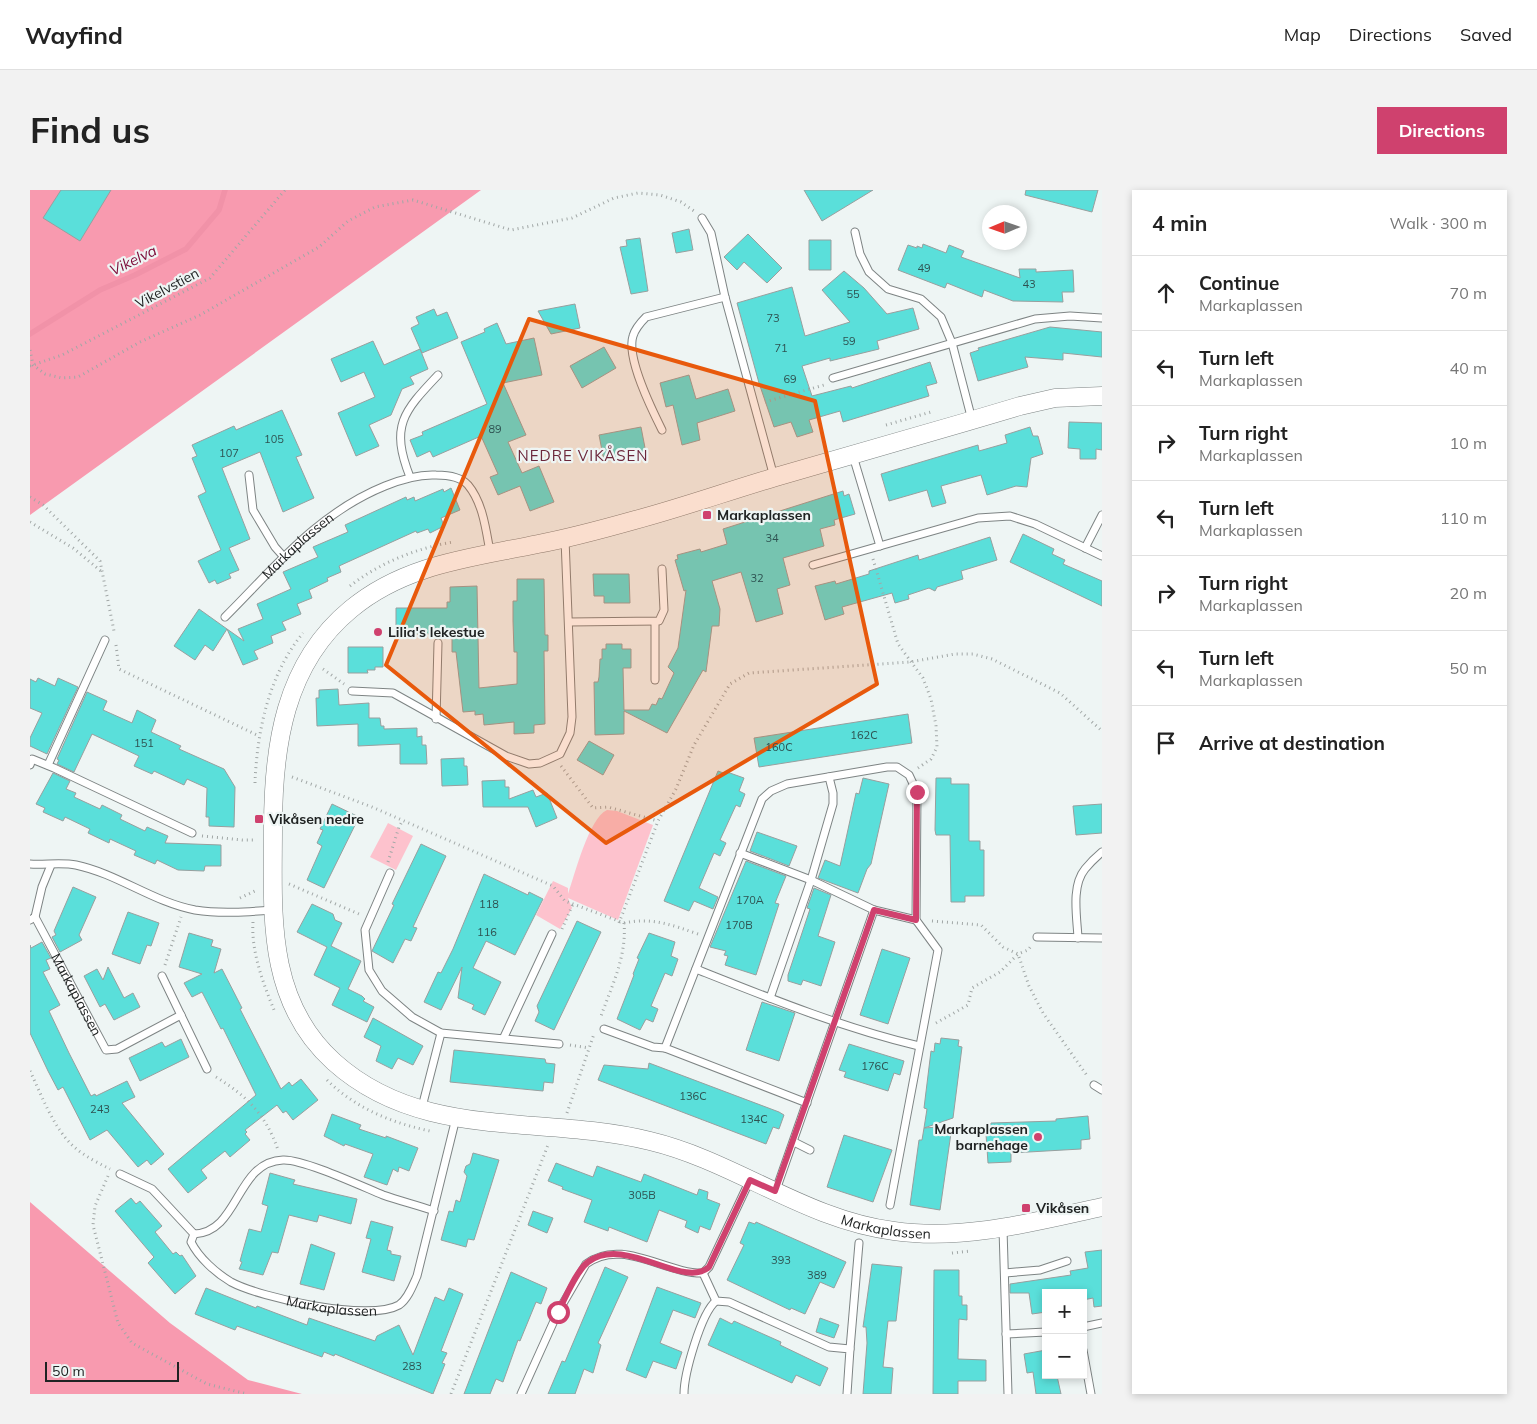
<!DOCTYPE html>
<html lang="en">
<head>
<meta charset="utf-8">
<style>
  :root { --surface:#fff; --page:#f2f2f2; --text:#222; --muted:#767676; --line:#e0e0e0; --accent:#cf416e }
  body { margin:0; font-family:Mulish,sans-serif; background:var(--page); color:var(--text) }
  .controls { position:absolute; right:15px; bottom:15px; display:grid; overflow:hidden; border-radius:0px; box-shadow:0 2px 8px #0003 }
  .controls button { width:45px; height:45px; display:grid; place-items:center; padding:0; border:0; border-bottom:1px solid var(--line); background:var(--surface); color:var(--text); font:25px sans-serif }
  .compass { position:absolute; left:952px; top:15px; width:45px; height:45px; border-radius:50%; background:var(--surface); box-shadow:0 2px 8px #0003; rotate:268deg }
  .scale { position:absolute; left:15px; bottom:12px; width:134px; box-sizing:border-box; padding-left:5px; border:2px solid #202323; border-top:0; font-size:14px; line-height:18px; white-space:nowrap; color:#202323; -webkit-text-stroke:4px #eef5f4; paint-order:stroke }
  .stop { position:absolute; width:15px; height:15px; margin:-11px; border:4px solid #cf416e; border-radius:50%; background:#fff }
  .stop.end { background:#cf416e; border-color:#fff; box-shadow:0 1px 5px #0008 }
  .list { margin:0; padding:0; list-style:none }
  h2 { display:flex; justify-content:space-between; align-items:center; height:65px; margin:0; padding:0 20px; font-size:21px }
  h2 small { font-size:16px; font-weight:400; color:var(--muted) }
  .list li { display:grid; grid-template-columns:32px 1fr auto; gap:15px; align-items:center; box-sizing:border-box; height:75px; padding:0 20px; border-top:1px solid var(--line) }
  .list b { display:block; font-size:19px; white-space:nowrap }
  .list p { margin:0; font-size:16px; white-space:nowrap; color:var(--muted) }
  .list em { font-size:16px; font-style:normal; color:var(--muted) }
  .icon { flex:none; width:28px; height:28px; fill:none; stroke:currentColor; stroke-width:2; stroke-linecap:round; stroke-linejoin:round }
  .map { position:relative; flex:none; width:1072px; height:1204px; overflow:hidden; border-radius:0px }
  header { display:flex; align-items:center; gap:30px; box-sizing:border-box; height:70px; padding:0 25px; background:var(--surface); border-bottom:1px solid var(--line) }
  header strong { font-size:24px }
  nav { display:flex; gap:28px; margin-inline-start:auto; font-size:18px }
  .intro { display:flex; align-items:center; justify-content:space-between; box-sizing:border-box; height:120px; padding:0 30px }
  h1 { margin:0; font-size:35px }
  .button { padding:12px 22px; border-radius:0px; background:var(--accent); color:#fff; font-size:18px; font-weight:700 }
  main { display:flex; gap:30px; padding:0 30px }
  aside { flex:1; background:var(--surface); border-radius:0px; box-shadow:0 2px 8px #0003 }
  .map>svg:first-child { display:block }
</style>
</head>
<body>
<header>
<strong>Wayfind</strong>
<nav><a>Map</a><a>Directions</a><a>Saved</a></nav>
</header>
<div class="intro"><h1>Find us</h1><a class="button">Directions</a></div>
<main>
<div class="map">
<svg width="1072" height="1204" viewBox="0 0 1072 1204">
  <rect width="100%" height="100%" fill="#eef5f4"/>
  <path fill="#fdc2cd" d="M577,620L587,621L623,635L588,730L538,708L542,718L530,739L506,725L523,691L538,698V704C545,684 559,628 577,620Z
    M358,633L383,646L366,680L340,667Z"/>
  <path fill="#f89aaf" d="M0,0H451L0,325Z
    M0,1012L140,1133L218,1190L272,1204H0Z"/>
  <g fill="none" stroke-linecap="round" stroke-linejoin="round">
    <path stroke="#f192a8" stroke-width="5.5" d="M0,144L70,100L105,85L156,59L189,20L195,0"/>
  </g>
  <path fill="#5adfda" stroke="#989f9e" d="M31,0H81L50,51L13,28Z
    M774,0H843L792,31Z
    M996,0H1068L1062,22L995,5Z
    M659,39L663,60L646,63L642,43Z
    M718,44L752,78L737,93L714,72L707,80L694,67Z
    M610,48L618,101L601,104L590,57L597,56L596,50Z
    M779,50H801V80H779Z
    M893,54L916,63L919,55L934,61L931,67L990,88L989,79H1006V82L1043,80L1044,102H1032L1033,112L983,111L954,100L952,107L917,93L915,98L868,80L878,55L887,58V56L892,58Z
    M814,81L834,98L857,124L883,118L889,139L847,151L849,159L800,171V168L772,176L782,206L821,196L822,198L900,172L907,193L896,196L899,206L813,232L810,221L779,230L783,242L767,247L761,232L744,237L729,193L707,113L762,97L775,146L820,132L792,100Z
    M545,114L550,138L521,144L508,121Z
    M404,119L407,126L417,122L428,148L392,163L381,138L389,134L386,127Z
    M467,133L476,154L504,148L512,185L473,193L496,245L478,252L492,283L509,276L524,312L500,321L490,296L468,305L460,287L468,284L451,246L403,267L400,261L387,267L380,250L393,245L392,242L457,214L431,152L455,142L454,139Z
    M1020,137L1072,142V167L1033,163V170L995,167L998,177L948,191L940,163L949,160L948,158Z
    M343,151L354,175L390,159L398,179L380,187L384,194L372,199L361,225L339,235L349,256L326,266L308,223L345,207L334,182L311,192L301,169Z
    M574,157L586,178L552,198L540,176Z
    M659,185L666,209L698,199L705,221L667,233L670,250L652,255L643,215L636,217L630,193Z
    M252,220L272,265L266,267L284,308L253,322L230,262L192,278L220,349L199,358L209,380L199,384L201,388L187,394L185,390L179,393L168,371L191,360L168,306L176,302L162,268L167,266L162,255L204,236L206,240Z
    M1039,232L1072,233V260L1066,259V269H1050V259L1038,258Z
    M611,237L616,263L574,271L569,245Z
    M1000,237L1003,246H1008L1013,264L1001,268L997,297L986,296L957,305L951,285L911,296L916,313L902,317L897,300L859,311L851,284L948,255L949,261L977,253L975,245Z
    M421,298L430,320L411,328L414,336L400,343L398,339L387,343L386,341L309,376L311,382L297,388L298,391L279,400L282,408L267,414L271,424L252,432L256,440L241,446L243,453L224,461L228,469L213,475L197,439L214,451L208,439L233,429L227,414L261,399L253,382L288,367L283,357L318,342L315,335L376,307L377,310L384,307L385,311L413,299L414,302Z
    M813,301L814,306L819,304L825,324L804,330L805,335L790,339L794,356L753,368L760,395L747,399L753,424L726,432L711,382L682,391L690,419L689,436H682L676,482L673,480L637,543L594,521V544L565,545L564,492H568L569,487L570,469H572V459H576V454H592V459H601V478H593L594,520H619L622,514L626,515L629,508L632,509L644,483L638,477L648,458L656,400L654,401L645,370L648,369L647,365L670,359L671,362L697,354L693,339Z
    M993,344L1024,359L1022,364L1035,370L1033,374L1072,391V416L980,372Z
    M960,347L967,370L931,381L933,389L907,397L905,401L899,398L878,405L879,409L865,413L862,403L812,417L814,424L795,430L785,396L805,391L806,394L839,384V381L888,365L889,370Z
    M563,384H599L600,413H574V406H564Z
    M487,389H514L515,445H518V461H514L515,534L504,535V543L484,544V532L454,535L453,524L445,525V521L433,522L426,462H422V444H366V418H417V412H420V397L447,396L449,498L487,494V462H484L483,431V411H487Z
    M169,419L197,439L183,461L175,455L165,470L144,456Z
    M318,457H353V477H345V480H337L338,483H318Z
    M8,488L25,496L28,488L48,497L17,564L0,556V548L12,523L0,518V489L6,492Z
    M308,499L309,515L339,513V528H350L351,536H354V539L387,538V547L392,546V555H396L397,574H370V554L328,556V534L287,536L286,508H289V500Z
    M57,502L77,511L73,520L102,533L107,520L126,530L121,542L151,556L149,559L194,579L205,597L204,637L179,636V627H176L177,598L157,589L154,595L124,581L122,584L104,576L109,566L62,544L44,582L27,574L29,570L27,569Z
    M878,524L882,553L729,577L724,548Z
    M559,551L584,565L573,585L547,570Z
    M434,568V576H437L438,595L412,596L411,569Z
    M688,581L696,584L697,582L714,588L709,601L715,604L710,617L706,615L690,650L696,653L690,666L684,663L669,698L688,707L683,719L664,711L659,721L634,711Z
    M23,583L40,591L36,599L46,603L44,607L70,619L72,615L92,625L90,629L115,641L117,637L138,646L135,653L191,655V676H175L174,681L148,680L127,670L125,674L104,665L106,661L80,649L79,653L58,643L60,639L35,627L33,631L13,622L15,618L6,614Z
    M833,588L859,594L841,674L837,679L828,703L788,688L795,670L810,676L826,603L829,604Z
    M906,588H921V594H939V651H950V660H954V706H935V712H921L920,645H906L905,640Z
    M475,590V597H479V609L503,600L506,607L517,603L527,628L506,637L498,617H453L452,591Z
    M302,614L329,627L294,698L277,690L292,656L287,653L293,640L290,639Z
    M1072,614V643L1046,645L1043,616Z
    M727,642L767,656L759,676L720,661Z
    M391,654L416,666L383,737L387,738L381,751L375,749L363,773L342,761L364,715L362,714Z
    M716,671L756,686L745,713L749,714L726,785L695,775L698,766L694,765L696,761L680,757Z
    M454,684L498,705L499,702L513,709L485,765L456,751L443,778L471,792L455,825L442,819L444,815L428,808L432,777L411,820L394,812L408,782L411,783L423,759Z
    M43,697L66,707L49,745L52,750L30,762L22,747L26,745L24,741Z
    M784,698L801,705L788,746L805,752L791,796L773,790L771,795L758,791V785L780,719L777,718Z
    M282,714L303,724L305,730L312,733L301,756L331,771L318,799L332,806L335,809L333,811L344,817L337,832L302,815L310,798L284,785L297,757L267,742Z
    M98,722L129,733L121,756L117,755L110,774L82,764Z
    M547,731L571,742L524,840L505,831L509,822L507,816Z
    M159,743L183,750L181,756L191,759L184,783L192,779L212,818L210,819L251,899L259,892L262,896L271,889L288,910L263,930L256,921L253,923L247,915L215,940L217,942L215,944L220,950L200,967L195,961L171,980L177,988L158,1003L138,979L226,905L193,838L191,839L172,802L162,807L154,793L172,784L149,777Z
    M619,743L645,752L641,766L648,769L642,786L635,783L621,816L628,819L623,832L616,829L610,840L587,829L604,785L603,784L609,769L607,768Z
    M12,752L21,768L16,770L20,779L13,782L30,815L19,821L39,863L61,906L65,904L66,906L97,891L105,907L92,913L134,964L121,975L117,970L108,977L77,940L60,950L33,897L28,900L18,881L0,843V755L1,758Z
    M852,759L880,768L858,834L830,825Z
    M78,777L94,808L103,803L110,817L84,830L75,814L70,817L54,786L67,779L73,790Z
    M732,812L765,823L749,871L716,860Z
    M343,828L393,856L383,875L368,868L362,879L346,871L351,856L334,847Z
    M911,848L929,850L928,856L932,857L923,928L894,938L897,919L894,918L901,861L904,862L905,853L910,854Z
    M151,849L159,867L110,891L99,868L132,852L135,857Z
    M819,854L874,871L870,885L864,883L858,901L814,887L816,882L809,880Z
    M424,860L515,869L516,873L525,874L523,893L514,892L513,901L420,892Z
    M619,873L749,922L754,925L749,939L743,937L736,954L568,890L574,875L618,879Z
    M302,924L331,935L329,939L356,948V946L388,958L379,981L369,977L368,982L363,979L357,995L334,987L343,964L315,954L314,956L294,946Z
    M1058,926L1060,949L1051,950V959L981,963V972L958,973L956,944L961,933L1026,931V929Z
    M922,936L910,1020L880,1015L889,950H892L894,938Z
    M814,945L862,960L843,1012L797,997Z
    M443,963L469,970L444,1050L438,1049L436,1057L411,1050L419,1021L423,1022L426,1010L430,1012L437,986L434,982L436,976L440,974Z
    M526,973L563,987L567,976L611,992L614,984L667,1005L669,999L678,1002L677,1009L690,1014L680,1040L670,1036L668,1043L655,1037L657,1031L629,1020L617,1052L579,1037L578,1041L554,1032L562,1010L532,999L533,997L518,991Z
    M240,983L265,990L263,994L327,1009L321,1034L289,1025L287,1032L259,1025L248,1063L242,1062L233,1085L209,1079L212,1072L210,1071L219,1039L231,1042L238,1016L232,1014Z
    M101,1008L106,1014L110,1011L132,1036L125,1042L143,1064L146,1062L150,1066L152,1065L166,1086L145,1104L118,1073L124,1067L85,1021Z
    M503,1021L523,1028L517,1043L498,1035Z
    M341,1031L363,1037L357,1060L361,1061V1064L371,1066L364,1091L332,1082L341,1049L336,1048Z
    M719,1032L725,1034L726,1032L816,1072L804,1098L790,1092L775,1124L761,1118L760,1120L697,1090L714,1055L710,1053Z
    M281,1054L305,1063L294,1100L270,1094Z
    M1072,1060V1116L1064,1117L1063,1108L1053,1110V1103H1016V1122L1002,1124L999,1103H980V1094L1041,1085L1040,1081L1058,1078L1055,1062Z
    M842,1074L872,1077L866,1131H858L853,1177L863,1178L861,1204H833L837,1153L836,1137H833Z
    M575,1077L598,1087L568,1153L571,1155L563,1183L554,1179L545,1204H518L532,1171L535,1172Z
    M904,1080H929V1106H932V1115H937V1130L929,1129L928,1169L956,1170V1191H928V1204H903Z
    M481,1082L517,1098L511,1114L506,1112L490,1151L488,1150L473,1192L466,1189L460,1204H434Z
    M627,1097L671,1113L665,1128L643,1120L630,1153L652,1162L646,1179L623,1171L616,1188L596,1180Z
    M176,1098L226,1118L227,1116L277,1135L279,1128L345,1151L347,1146L369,1135L383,1165L405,1107L414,1111L419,1098L433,1104L411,1161L417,1163L412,1173L415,1174L403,1204L305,1164L304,1166L294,1162L292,1167L207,1136L205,1140L165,1124Z
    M690,1128L702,1134L704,1131L751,1152L750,1155L798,1178L790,1196L766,1185L762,1193L678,1155Z
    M790,1128L809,1135L804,1148L786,1142Z
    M1016,1160V1187L1027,1186L1031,1204H1006L1003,1182L997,1183L994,1164Z"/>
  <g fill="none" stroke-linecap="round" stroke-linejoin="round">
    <defs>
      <g id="service">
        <path d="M672,28L681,43L695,107L744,287"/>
        <path d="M825,42L830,64L839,82L858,99L891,109L911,127L922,153L942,230"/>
        <path d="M803,188L1005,129L1040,126L1072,128"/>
        <path d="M632,240C622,220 596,168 603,146C605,139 611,132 616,127L695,107"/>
        <path d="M823,266L850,356"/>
        <path d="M219,285L223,320L245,357L253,366"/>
        <path d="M380,287C360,236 373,222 408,185"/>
        <path d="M1055,358L1072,325"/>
        <path d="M783,375L948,328L980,326L1005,334L1072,366"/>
        <path id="s1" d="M195,427C245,377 288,323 355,296C372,289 388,284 406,285C417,285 430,286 438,295C453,313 456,340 460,362"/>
        <path d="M539,432L629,431L634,420L632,379"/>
        <path d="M625,490V433"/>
        <path d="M322,501L363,503L476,566L499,574L510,573L530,564L540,543L542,527L535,349"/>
        <path d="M406,529L408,453"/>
        <path d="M0,575L2,569L24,578L162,643"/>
        <path d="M18,575L75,450"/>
        <path d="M710,663L781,690L844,720L886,730"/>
        <path d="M0,674C15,675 32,672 46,675C88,684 123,712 165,720C190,724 217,722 242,720"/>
        <path d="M360,683L335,740L339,780L352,801L382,827L411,843L529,854"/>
        <path id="s2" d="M5,727L76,860L87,859L151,825"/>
        <path d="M0,730L5,727L12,697L21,675"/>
        <path d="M1007,747L1072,748"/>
        <path d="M1048,748C1047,727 1041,696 1055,679C1060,673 1066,667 1072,662"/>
        <path d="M666,779C739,808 813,838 889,856"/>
        <path d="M132,786L177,879"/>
        <path d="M740,808L781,690L803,614V603L799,587"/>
        <path d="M574,839L623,857L635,858"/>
        <path d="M474,847L522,744"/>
        <path d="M1064,895L1072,900"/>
        <path d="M777,913L635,858L732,609L741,601L757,594L857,577H867L879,585L887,602L886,730L908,760L860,1015"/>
        <path d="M392,917L411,843"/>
        <path d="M764,952L780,960"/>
        <path d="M90,984L122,999L164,1044C210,1042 205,972 253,970C273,969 331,996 353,1005C370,1011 387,1015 404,1021"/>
        <path d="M746,1000L844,720"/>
        <path d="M973,1039L978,1204"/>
        <path id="s3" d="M164,1044L161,1052C169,1068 186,1083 201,1092C231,1108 339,1132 369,1115C378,1109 383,1095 387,1086L426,928"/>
        <path d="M673,1083L686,1111L699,1112L799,1157L820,1159L817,1204"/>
        <path d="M975,1083L1010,1080L1037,1071"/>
        <path d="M1053,1137L1072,1133"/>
        <path d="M976,1144L1016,1142"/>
        <path d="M820,1159L829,1053"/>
        <path d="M1053,1160L1061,1204"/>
        <path d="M491,1204L528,1122L556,1074C592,1047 635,1084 673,1083L679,1077L720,990"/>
        <path d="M654,1204C654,1184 671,1123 686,1111"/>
      </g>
      <g id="tertiary">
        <path id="s4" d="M1072,206L1025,208L990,216C910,240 830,263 749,286C701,300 654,317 605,330C573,339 540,348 508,354C441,368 375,374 321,419C254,474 243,557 243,638C243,722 235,810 304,872C393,952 511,924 620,951C704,971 776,1030 864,1041C933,1051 1004,1032 1072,1017"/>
      </g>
    </defs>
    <use href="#service" stroke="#7e8484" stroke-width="9"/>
    <use href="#tertiary" stroke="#7e8484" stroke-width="19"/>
    <path stroke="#a1a7a6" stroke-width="3" stroke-dasharray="1 4" stroke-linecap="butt" d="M0,160L3,175L15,184L32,188L48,187L110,152L170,125L289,57L318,31L345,17L383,10L481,40L542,28L584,8L608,3L630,5L651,12L664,21
      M0,176L32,165L180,88L255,0
      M735,212L794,195
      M856,235L901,222
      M0,307L13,315L70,371L84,441
      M0,332L43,358L72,382
      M843,369L868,454L893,488L901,509L906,536L907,557L901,569L888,578
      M320,396C349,373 387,358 423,352
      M86,455L89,479L229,546
      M293,479L314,494
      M531,576L563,618L578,617L628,631
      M262,587L342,617L523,696L535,711L594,733C597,767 581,797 570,829
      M225,593C227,541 239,484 273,443
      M172,646L212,650H225
      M358,672L369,637L373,630
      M259,694L329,724
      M210,708L225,701
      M902,731L951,735L973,757L988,764L998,760L1001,756
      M223,732C221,761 233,793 244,820
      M589,733L628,631L646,599L664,555L700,494L719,483L880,472L925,464H943L962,469L1030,503L1072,541
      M594,733C622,727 642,735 668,744
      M532,739L543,714
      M135,775L151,727
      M906,833L938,815L942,798L970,782L988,764L999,796L1013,823L1058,887
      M540,855L559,858
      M0,881C12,906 23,937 43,956C54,966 68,973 80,979
      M186,887C217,906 236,925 248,960
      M297,890C325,918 362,933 400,941
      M537,923L564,844
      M78,986L65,1016L63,1035L88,1133L102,1153L177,1194L217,1204
      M922,1063L941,1061
      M421,1204L518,955"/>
    <use href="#service" stroke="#fff" stroke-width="7"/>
    <use href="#tertiary" stroke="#fff" stroke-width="18"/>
  </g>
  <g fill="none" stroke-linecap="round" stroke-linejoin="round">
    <path stroke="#cf416e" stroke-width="6" d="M528,1122C535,1109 546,1081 558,1072C595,1044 653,1100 679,1077L720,990L745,1001L844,720L886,730L887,602"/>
  </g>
  <path fill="#e8590c" fill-opacity="0.2" stroke="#e8590c" stroke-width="4" stroke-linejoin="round" d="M499,129L785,211L847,494L576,653L356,475Z"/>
  <g fill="#cf416e" stroke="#eef5f4" stroke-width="2">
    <rect x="672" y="320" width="10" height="10" rx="2.5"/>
    <circle cx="348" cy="442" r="5"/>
    <rect x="224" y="624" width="10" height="10" rx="2.5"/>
    <circle cx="1008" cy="947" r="5"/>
    <rect x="991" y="1013" width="10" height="10" rx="2.5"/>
  </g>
  <g text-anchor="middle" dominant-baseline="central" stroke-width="4.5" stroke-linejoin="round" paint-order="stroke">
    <g font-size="11" fill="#2e5251">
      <text x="894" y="78">49</text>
      <text x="999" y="94">43</text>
      <text x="823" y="104">55</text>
      <text x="743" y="128">73</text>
      <text x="819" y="151">59</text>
      <text x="751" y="158">71</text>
      <text x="760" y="189">69</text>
      <text x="465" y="239">89</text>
      <text x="244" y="249">105</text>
      <text x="199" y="263">107</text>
      <text x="742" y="348">34</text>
      <text x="727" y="388">32</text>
      <text x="834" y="545">162C</text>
      <text x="114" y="553">151</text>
      <text x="749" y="557">160C</text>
      <text x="720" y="710">170A</text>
      <text x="459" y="714">118</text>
      <text x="709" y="735">170B</text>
      <text x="457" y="742">116</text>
      <text x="845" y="876">176C</text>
      <text x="663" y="906">136C</text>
      <text x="70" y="919">243</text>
      <text x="724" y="929">134C</text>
      <text x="612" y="1005">305B</text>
      <text x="751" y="1070">393</text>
      <text x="787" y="1085">389</text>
      <text x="382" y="1176">283</text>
    </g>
    <g font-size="14" fill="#202323" stroke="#eef5f4">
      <text transform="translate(137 98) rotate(-28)">Vikelvstien</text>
      <text stroke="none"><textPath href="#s1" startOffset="102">Markaplassen</textPath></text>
      <text stroke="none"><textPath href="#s2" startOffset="88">Markaplassen</textPath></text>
      <text stroke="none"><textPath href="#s4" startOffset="1860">Markaplassen</textPath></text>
      <text stroke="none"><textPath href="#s3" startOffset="170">Markaplassen</textPath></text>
    </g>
    <g font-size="14" font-weight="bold" fill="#202323" stroke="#eef5f4" text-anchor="start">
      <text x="687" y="325">Markaplassen</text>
      <text x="358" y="442">Lilia's lekestue</text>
      <text x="239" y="629">Vikåsen nedre</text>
      <text x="998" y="939" text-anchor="end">Markaplassen<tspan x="998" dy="16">barnehage</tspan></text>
      <text x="1006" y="1018">Vikåsen</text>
    </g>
    <g font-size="15" font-style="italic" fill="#7d0c39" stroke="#eef5f4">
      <text transform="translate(103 70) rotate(-26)">Vikelva</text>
    </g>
    <g font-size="15" letter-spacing="1" fill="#6c273b" stroke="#eef5f4">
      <text x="553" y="265">NEDRE VIKÅSEN</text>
    </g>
  </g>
</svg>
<div class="controls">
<button>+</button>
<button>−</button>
</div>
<svg class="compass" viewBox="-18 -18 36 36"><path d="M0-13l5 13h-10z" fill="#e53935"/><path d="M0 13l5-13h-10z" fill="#767676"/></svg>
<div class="scale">50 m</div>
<div class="stop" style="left:528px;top:1122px"></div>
<div class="stop end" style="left:887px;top:602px"></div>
</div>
<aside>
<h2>4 min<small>Walk · 300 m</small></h2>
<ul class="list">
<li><svg class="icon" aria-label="ahead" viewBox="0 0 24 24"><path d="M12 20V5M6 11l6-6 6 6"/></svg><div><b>Continue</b><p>Markaplassen</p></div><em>70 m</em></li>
<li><svg class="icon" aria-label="left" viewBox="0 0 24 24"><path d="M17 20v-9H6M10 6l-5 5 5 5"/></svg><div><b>Turn left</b><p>Markaplassen</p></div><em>40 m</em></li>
<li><svg class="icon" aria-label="right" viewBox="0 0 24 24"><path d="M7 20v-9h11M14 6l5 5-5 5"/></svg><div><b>Turn right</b><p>Markaplassen</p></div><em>10 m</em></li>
<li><svg class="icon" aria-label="left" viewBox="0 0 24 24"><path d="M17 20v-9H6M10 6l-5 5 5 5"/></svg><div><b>Turn left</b><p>Markaplassen</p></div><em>110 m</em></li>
<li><svg class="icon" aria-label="right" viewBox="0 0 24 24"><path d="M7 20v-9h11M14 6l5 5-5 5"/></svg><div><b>Turn right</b><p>Markaplassen</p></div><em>20 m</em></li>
<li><svg class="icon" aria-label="left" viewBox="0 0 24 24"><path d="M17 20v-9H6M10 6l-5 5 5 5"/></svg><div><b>Turn left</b><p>Markaplassen</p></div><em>50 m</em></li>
<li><svg class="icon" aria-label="arrive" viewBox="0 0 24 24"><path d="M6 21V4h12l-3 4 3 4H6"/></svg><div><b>Arrive at destination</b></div></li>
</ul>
</aside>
</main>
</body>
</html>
